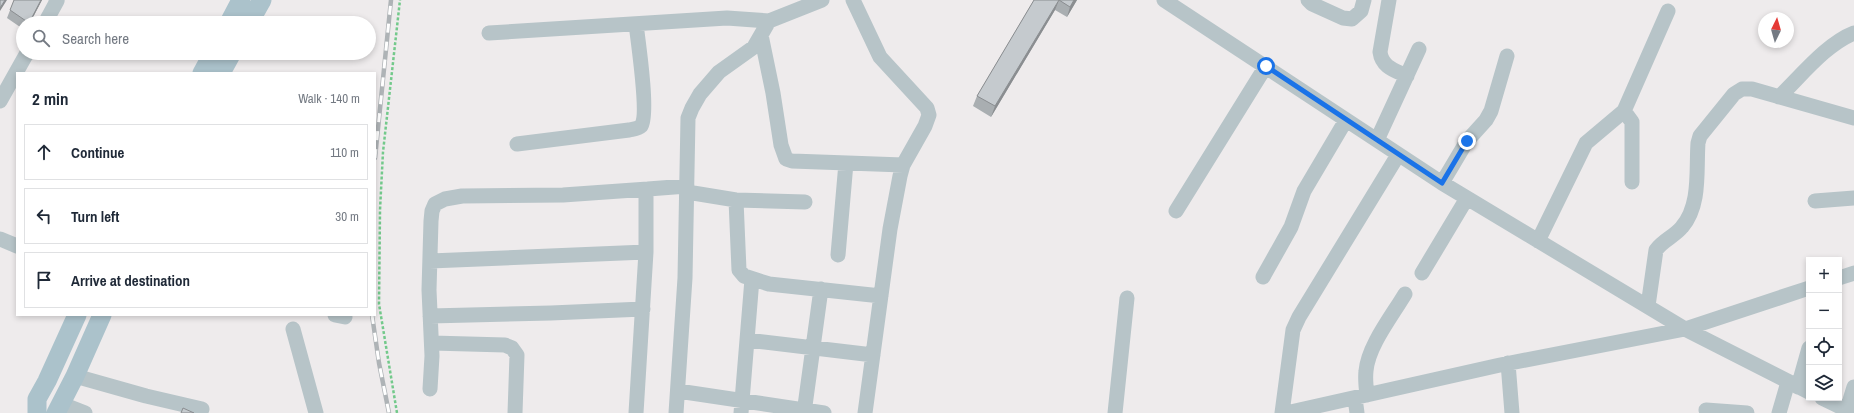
<!DOCTYPE html>
<html lang="en">
<head>
<meta charset="utf-8">
<style>
  :root { --surface:#fff; --page:#f2f2f3; --text:#1f2937; --muted:#747a83; --line:#e0e1e3 }
  body { margin:0; font-family:"Archivo Narrow",sans-serif; background:var(--page); color:var(--text) }
  .controls { position:absolute; right:12px; bottom:12px; display:grid; overflow:hidden; border-radius:0px; box-shadow:0 2px 6px #0003 }
  .controls button { width:36px; height:36px; display:grid; place-items:center; padding:0; border:0; border-bottom:1px solid var(--line); background:var(--surface); color:var(--text); font:20px sans-serif }
  .compass { position:absolute; left:1758px; top:12px; width:36px; height:36px; border-radius:50%; background:var(--surface); box-shadow:0 2px 6px #0003; rotate:5deg }
  .stop { position:absolute; width:12px; height:12px; margin:-9px; border:3px solid #1a73e8; border-radius:50%; background:#fff }
  .stop.end { background:#1a73e8; border-color:#fff; box-shadow:0 1px 4px #0008 }
  .list { margin:0; padding:0; list-style:none }
  h2 { display:flex; justify-content:space-between; align-items:center; height:52px; margin:0; padding:0 16px; font-size:17px }
  h2 small { font-size:13px; font-weight:400; color:var(--muted) }
  .list li { display:grid; grid-template-columns:26px 1fr auto; gap:12px; align-items:center; box-sizing:border-box; height:56px; margin:0 8px 8px; padding:0 8px; border:1px solid var(--line); border-radius:0px }
  .list b { display:block; font-size:15px; white-space:nowrap }
  .list em { font-size:13px; font-style:normal; color:var(--muted) }
  .icon { flex:none; width:22px; height:22px; fill:none; stroke:currentColor; stroke-width:2; stroke-linecap:round; stroke-linejoin:round }
  .map { position:relative; flex:none; width:1854px; height:413px; overflow:hidden }
  .search { position:absolute; background:var(--surface); box-shadow:0 2px 6px #0003; left:16px; top:16px; width:360px; height:44px; display:flex; align-items:center; gap:10px; box-sizing:border-box; padding:0 14px; border-radius:22px; color:var(--muted); font-size:15px }
  .panel { position:absolute; background:var(--surface); box-shadow:0 2px 6px #0003; left:16px; top:72px; width:360px; height:244px; border-radius:0px }
  .map>svg:first-child { display:block }
</style>
</head>
<body>
<div class="map">
<svg width="1854" height="413" viewBox="0 0 1854 413">
  <rect width="100%" height="100%" fill="#eeebec"/>
  <g fill="none" stroke-linecap="round" stroke-linejoin="round">
    <path stroke="#73c98b" stroke-width="2.5" stroke-dasharray="3 2" stroke-linecap="butt" d="M397,413L379,304L380,210L383,152L400,0"/>
    <path stroke="#b7c4c8" stroke-width="15" d="M853,0L880,57L927,108L929,115L925,126L903,165L900,176L890,229L865,413
      M1164,0L1442,183L1685,329L1809,392
      M1308,0L1312,4L1343,18L1352,19L1361,11L1364,0
      M1389,0L1380,52C1382,67 1394,70 1407,76
      M45,23L57,1L56,0
      M489,33L727,18L769,21L822,0
      M761,35L773,93L781,145L786,159L792,161L903,165
      M1779,97C1801,76 1826,44 1854,33
      M0,101L27,53
      M1624,111L1632,122V182
      M1377,140L1419,49
      M517,144L629,130C633,129 638,129 641,126C649,116 638,40 636,24
      M1442,183L1467,141L1486,120L1491,111L1507,56
      M687,192L736,200L805,202
      M736,200L739,270L744,276L769,284L881,296
      M1815,201L1854,198
      M1176,211L1266,66
      M0,239L17,246
      M1538,241L1586,143L1624,111L1668,11
      M838,255L846,163
      M430,261L646,252
      M1422,273L1467,198
      M1263,277L1291,227L1304,191L1346,120
      M1839,278L1854,273
      M1648,306L1656,250C1663,240 1675,236 1682,227C1701,205 1696,170 1698,143L1700,136L1734,94L1742,89H1752L1854,118
      M335,315L345,317
      M430,316L551,313L643,309
      M293,329L316,413
      M747,340L873,355
      M432,343L505,345L512,348L517,355L515,413
      M1508,363L1512,413
      M75,376L146,396L202,409
      M1798,387L1809,348
      M430,389L432,356L429,290L431,221L432,211L435,204L445,199L462,196L563,195L648,189
      M678,391L824,413
      M1367,395C1366,387 1365,379 1366,371C1368,346 1392,316 1405,294
      M1355,398L1357,413
      M1822,398L1853,413
      M62,404L85,413
      M1706,410L1747,413
      M636,413L646,252V193L648,189L687,186
      M676,413L685,278L688,118L692,108L700,94L719,72L754,47L769,21
      M741,413L752,279
      M804,413L821,289
      M1115,413L1127,298
      M1282,413L1293,330L1299,317L1398,155
      M1286,413L1500,365L1685,329L1809,288
      M1779,413L1788,382
      M1846,413L1854,387"/>
    <path stroke="#abc2cb" stroke-width="19" d="M229,23L241,0
      M249,23L262,0
      M202,73L213,53
      M221,73L232,53
      M37,413V399L47,381L77,315
      M56,413L75,376L102,315"/>
    <defs>
      <path id="rail" d="M375,158L391,0
        M372,315L379,363L389,413"/>
    </defs>
    <use href="#rail" stroke="#aeb3b6" stroke-width="4.5"/>
    <use href="#rail" stroke="#fff" stroke-width="3" stroke-dasharray="9" stroke-linecap="butt"/>
  </g>
  <path fill="#a9aeb1" d="M14,0H42L30,23H23V29L7,18Z
    M1034,0H1077L1067,17L1055,10L991,117L973,106L977,96Z"/>
  <path fill="#8a8d90" d="M5,0H7L0,11V8Z
    M41,0H42L30,23H29Z
    M1059,0L1055,10L991,117L995,106Z
    M1074,0H1077L1067,17L1070,7Z"/>
  <path fill="#c5cace" stroke="#8a8d90" d="M0,0H5L0,8Z
    M14,0H41L29,23L10,10Z
    M1034,0H1059L995,106L977,96Z
    M1059,0H1074L1070,7Z
    M183,408L194,413H181Z"/>
  <g fill="none" stroke-linecap="round" stroke-linejoin="round">
    <path stroke="#1a73e8" stroke-width="5" d="M1266,66L1442,183L1467,141"/>
  </g>
</svg>
<div class="controls">
<button>+</button>
<button>−</button>
<button><svg class="icon" aria-label="locate" viewBox="0 0 24 24"><circle cx="12" cy="12" r="6"/><path d="M12 2v4M12 18v4M2 12h4M18 12h4"/></svg></button>
<button><svg class="icon" aria-label="layers" viewBox="0 0 24 24"><path d="M12 4l9 5-9 5-9-5zM3 14l9 5 9-5"/></svg></button>
</div>
<svg class="compass" viewBox="-18 -18 36 36"><path d="M0-13l5 13h-10z" fill="#e53935"/><path d="M0 13l5-13h-10z" fill="#747a83"/></svg>
<div class="stop" style="left:1266px;top:66px"></div>
<div class="stop end" style="left:1467px;top:141px"></div>
<div class="search"><svg class="icon" aria-label="search" viewBox="0 0 24 24"><circle cx="10" cy="10" r="6"/><path d="M15 15l6 6"/></svg>Search here</div>
<section class="panel">
<h2>2 min<small>Walk · 140 m</small></h2>
<ul class="list">
<li><svg class="icon" aria-label="ahead" viewBox="0 0 24 24"><path d="M12 20V5M6 11l6-6 6 6"/></svg><div><b>Continue</b></div><em>110 m</em></li>
<li><svg class="icon" aria-label="left" viewBox="0 0 24 24"><path d="M17 20v-9H6M10 6l-5 5 5 5"/></svg><div><b>Turn left</b></div><em>30 m</em></li>
<li><svg class="icon" aria-label="arrive" viewBox="0 0 24 24"><path d="M6 21V4h12l-3 4 3 4H6"/></svg><div><b>Arrive at destination</b></div></li>
</ul>
</section>
</div>
</body>
</html>
